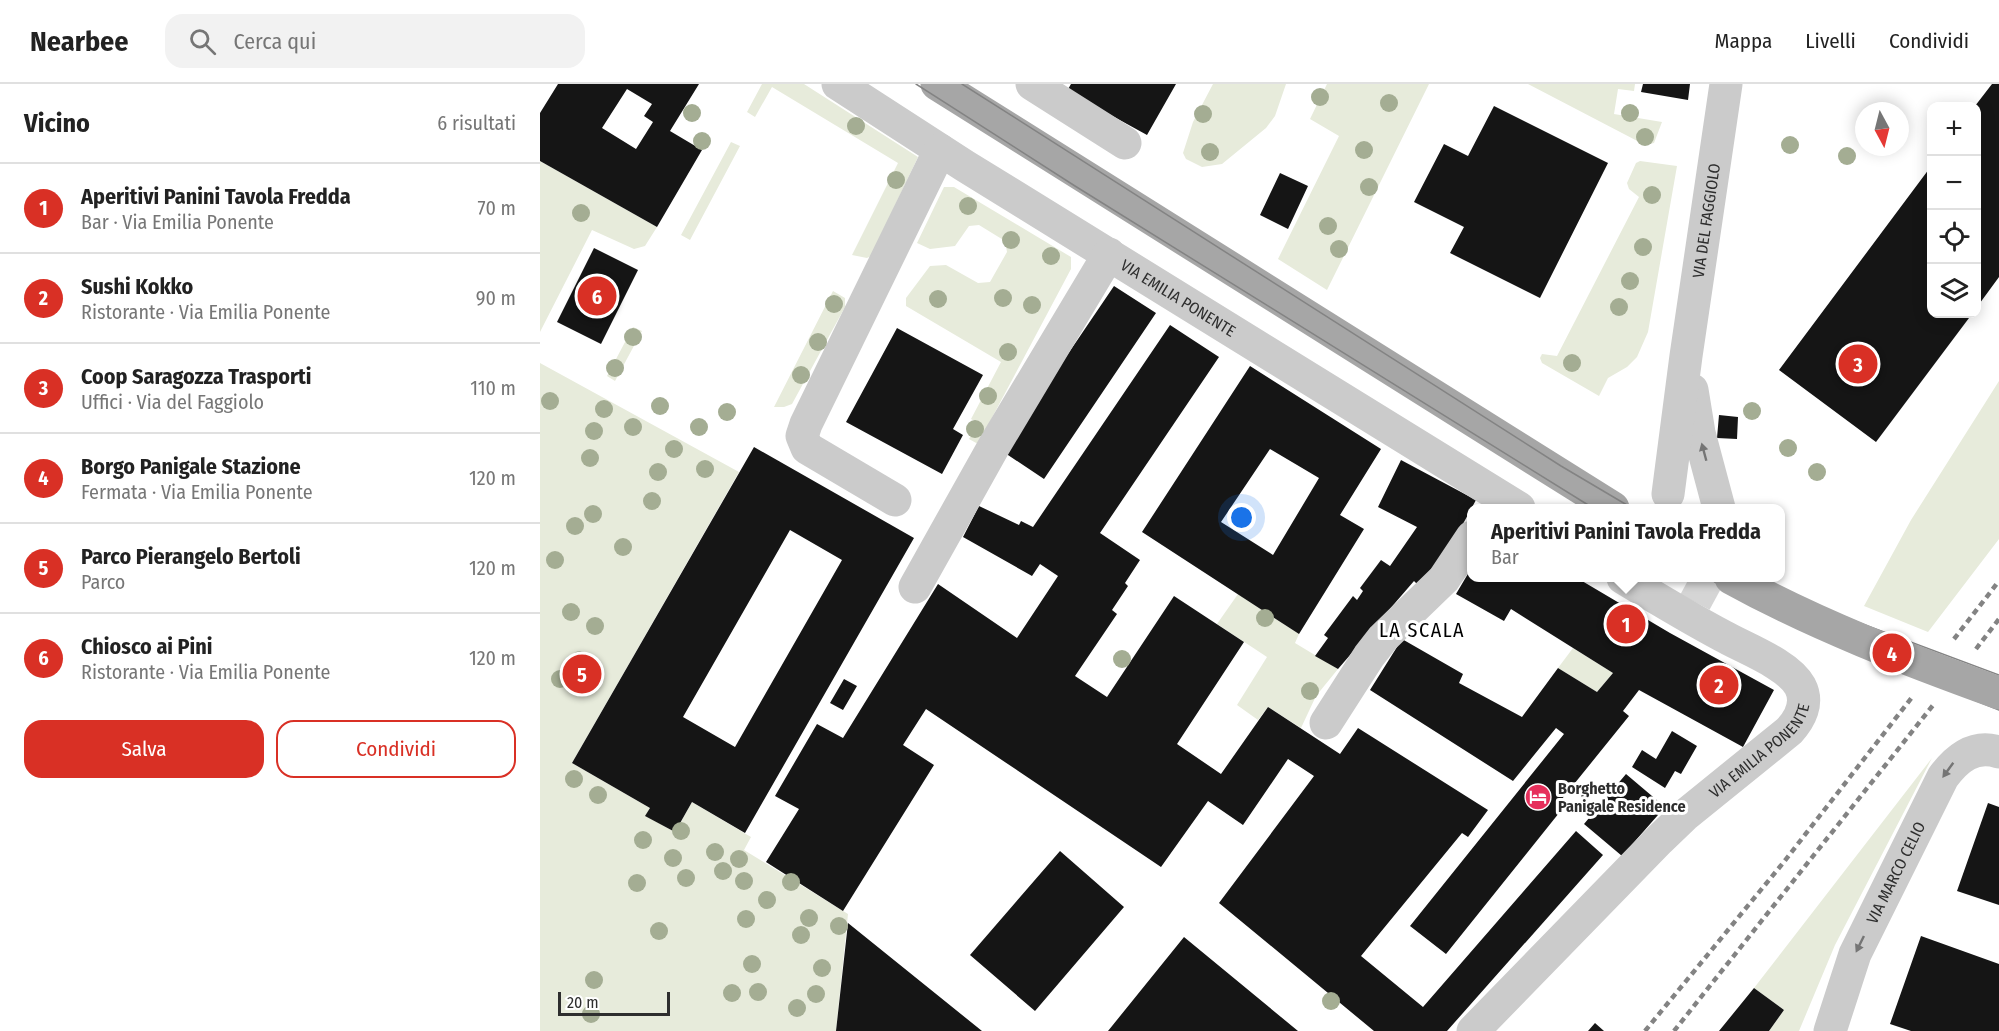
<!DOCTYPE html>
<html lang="it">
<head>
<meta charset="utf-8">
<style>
  :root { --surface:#fff; --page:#f2f2f2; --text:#222; --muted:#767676; --line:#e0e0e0; --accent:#d93025 }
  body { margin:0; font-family:"Fira Sans Condensed",sans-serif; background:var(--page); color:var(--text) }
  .controls { position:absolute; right:18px; top:18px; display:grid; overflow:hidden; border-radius:12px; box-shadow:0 3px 15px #0003 }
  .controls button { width:54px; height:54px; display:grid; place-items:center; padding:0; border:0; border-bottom:2px solid var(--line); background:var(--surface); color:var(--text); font:30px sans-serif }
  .compass { position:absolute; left:1315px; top:18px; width:54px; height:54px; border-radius:50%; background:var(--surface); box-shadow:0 3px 15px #0003; rotate:173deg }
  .scale { position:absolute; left:18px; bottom:15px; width:112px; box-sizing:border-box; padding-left:6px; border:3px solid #2e2e2e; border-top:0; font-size:16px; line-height:21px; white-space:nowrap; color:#2e2e2e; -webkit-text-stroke:4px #fff; paint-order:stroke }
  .you { position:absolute; left:702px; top:434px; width:21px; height:21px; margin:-15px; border:4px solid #fff; border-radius:50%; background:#1a73e8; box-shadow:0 0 0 9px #1a73e833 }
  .badge { display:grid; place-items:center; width:39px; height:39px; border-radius:50%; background:var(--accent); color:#fff; font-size:20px; font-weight:700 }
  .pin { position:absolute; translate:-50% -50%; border:3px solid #fff; box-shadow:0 2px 6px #0006 }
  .popup { position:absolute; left:927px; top:420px; width:318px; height:78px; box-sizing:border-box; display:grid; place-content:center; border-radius:12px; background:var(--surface); filter:drop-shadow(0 2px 4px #0005); font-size:20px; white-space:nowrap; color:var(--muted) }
  .popup b { font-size:22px; color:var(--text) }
  .popup::after { content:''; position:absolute; left:50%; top:100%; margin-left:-12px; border:12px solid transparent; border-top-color:var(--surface) }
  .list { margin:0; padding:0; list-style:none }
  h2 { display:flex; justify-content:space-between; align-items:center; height:78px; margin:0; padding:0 24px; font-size:26px }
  h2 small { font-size:20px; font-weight:400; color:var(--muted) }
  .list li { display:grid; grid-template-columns:39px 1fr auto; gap:18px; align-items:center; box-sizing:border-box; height:90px; padding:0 24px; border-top:2px solid var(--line) }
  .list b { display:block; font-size:22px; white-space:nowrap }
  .list p { margin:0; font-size:20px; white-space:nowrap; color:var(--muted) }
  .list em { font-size:20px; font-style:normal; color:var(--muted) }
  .actions { display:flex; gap:12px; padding:18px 24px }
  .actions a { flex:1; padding:14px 0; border:2px solid var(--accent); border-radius:18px; text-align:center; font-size:21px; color:var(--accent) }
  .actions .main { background:var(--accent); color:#fff }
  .icon { flex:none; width:33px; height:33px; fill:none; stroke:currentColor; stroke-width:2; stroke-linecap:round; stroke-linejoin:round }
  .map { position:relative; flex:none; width:1459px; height:947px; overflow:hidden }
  header { display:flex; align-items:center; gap:36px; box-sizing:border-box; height:84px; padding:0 30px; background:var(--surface); border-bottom:2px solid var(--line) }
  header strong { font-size:28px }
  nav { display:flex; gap:33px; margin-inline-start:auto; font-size:21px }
  .search { width:420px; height:54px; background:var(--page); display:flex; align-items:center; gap:15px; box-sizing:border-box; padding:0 21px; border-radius:18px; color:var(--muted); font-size:22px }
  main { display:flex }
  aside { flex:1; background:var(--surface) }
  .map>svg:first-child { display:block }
</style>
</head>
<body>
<header>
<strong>Nearbee</strong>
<div class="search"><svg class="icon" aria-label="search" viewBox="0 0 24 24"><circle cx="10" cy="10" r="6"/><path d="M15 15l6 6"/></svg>Cerca qui</div>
<nav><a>Mappa</a><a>Livelli</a><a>Condividi</a></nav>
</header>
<main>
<aside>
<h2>Vicino<small>6 risultati</small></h2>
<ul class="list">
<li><span class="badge">1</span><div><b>Aperitivi Panini Tavola Fredda</b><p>Bar · Via Emilia Ponente</p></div><em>70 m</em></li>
<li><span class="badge">2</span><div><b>Sushi Kokko</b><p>Ristorante · Via Emilia Ponente</p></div><em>90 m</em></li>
<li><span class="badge">3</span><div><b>Coop Saragozza Trasporti</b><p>Uffici · Via del Faggiolo</p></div><em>110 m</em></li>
<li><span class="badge">4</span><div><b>Borgo Panigale Stazione</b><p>Fermata · Via Emilia Ponente</p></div><em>120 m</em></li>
<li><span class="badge">5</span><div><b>Parco Pierangelo Bertoli</b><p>Parco</p></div><em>120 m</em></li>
<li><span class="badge">6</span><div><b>Chiosco ai Pini</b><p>Ristorante · Via Emilia Ponente</p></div><em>120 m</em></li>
</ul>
<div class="actions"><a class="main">Salva</a><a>Condividi</a></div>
</aside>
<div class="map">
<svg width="1459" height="947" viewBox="0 0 1459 947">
  <rect width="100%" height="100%" fill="#fff"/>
  <path fill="#e7ebdb" d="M222,0H264L378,73L331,172L327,174L312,171L358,79L232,3L215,33L207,28Z
    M673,0H746L735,32L726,44L682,80L662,83L646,75L643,69L653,38Z
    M787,0H889L787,206L738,175L799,52L770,35Z
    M988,0H1095L1094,7L1078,5L1074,30L1122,38L1114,59L1105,61Z
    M191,58L200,62L150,156L141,151Z
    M0,77L117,143L105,162L94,165L52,146L0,248Z
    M1100,77L1137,82L1108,248L1097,273L1087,283L1068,294L1059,312L1002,279L1000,274L1002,270L1017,272L1099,113L1089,105L1087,99L1096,79Z
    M404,103H414L531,173V185L438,360L429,355L438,339L431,335L461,278L366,222V214L390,182L406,181L438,199L450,198L467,168L465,157L439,141L429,142L415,162L390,165L377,159Z
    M293,207L305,214V223L252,320L244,323H234Z
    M93,243L102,247L75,297L67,292Z
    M0,279L199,388L32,679L110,724L106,732L135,748L152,718L211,753L204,766L308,830L296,947H0Z
    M1459,297V455L1388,548L1324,522L1371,436Z
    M698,510L759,550L755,559L798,585L776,612L761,644L728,623L718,636L697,621L727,573L677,540Z
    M1033,564L1073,589L1057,608L1018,584Z
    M1392,674L1295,861L1259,947H1229L1244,926L1214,904Z"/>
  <path fill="#151515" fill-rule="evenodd" d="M18,0H159L130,47L162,66L117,143L0,77V29ZM87,5L112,20L104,32L113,38L96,65L62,44Z
    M531,0H636L607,51L527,7Z
    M1103,0H1150L1148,16L1101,8Z
    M1452,0H1459V193L1437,223L1435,22Z
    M954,22L1068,79L1000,214L910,169L924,143L874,118L904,60L928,72Z
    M1392,81V230H1432L1336,358L1239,286Z
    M740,89L768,102L748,145L720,131Z
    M54,164L98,186L61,260L17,238Z
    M574,202L616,229L504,395L462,367Z
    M630,241L679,273L560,449L600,476L585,499L588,502L572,526L577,530L535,592L567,613L634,512L704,558L637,660L681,690L728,623L800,670L818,644L948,726L928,753L922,749L821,872L883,923L1036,747L1063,771L907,947H834L679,819L774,692L748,675L703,741L668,717L621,783L386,625L363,661L394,681L303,827L226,778L259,725L235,712L277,640L303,654L398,500L477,554L518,492L500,480L492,492L423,453L439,422L479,441L481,437L493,443Z
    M357,244L443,291L413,345L423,351L402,390L306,338Z
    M710,282L841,365L800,431L824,445L759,550L602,448ZM730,365L779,394L733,471L681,438Z
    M1179,331L1198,333L1197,355L1177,354Z
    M214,363L374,454L205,749L152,718L135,748L105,732L110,724L32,679ZM250,446L302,476L195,663L143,633Z
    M861,376L936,416L912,460L878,501L874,497L798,585L775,572L788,554L784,551L813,512L817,516L823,507L820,504L841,476L850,482L877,443L838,423Z
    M932,483V494H1037L1130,549L1234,606L1203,663L1099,606L1083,627L1089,632L1022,715L1027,719L906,870L870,842L1024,650L1016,644L973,697L830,606L862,555L923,590L919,599L982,633L1018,584L1057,608L1073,589L971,525L964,537L916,510Z
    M304,595L317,602L303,626L290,619Z
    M1132,647L1157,662L1141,690L1135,687L1125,704L1092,683L1102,666L1116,675Z
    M1086,690L1125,723L1082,772L1044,740Z
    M1448,719L1459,723V821L1417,807Z
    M520,767L584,823L495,927L430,871Z
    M308,839L442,947H296Z
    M1381,852L1459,880V947H1371L1350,940Z
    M644,853L758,947H568Z
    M1214,904L1244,926L1229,947H1179Z
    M1055,939L1064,947H1048Z"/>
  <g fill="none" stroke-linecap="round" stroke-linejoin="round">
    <path stroke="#d5d5d5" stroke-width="33" stroke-dasharray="33 16" stroke-linecap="butt" d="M1155,518L1168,494"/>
    <g stroke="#cbcbcb" stroke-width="33">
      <path id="s1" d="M298,0L425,82L979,424"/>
      <path d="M492,0L585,59"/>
      <path d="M1152,306L1159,349L1179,424"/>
      <path id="s2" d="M1128,410L1146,272L1186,0"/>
      <path d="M355,416L267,364L262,352L266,340L400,66"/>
      <path d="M375,503L454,362L569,170"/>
      <path d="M786,639L829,572L843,554L904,495L932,453"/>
      <path id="s3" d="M933,947L1119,756L1144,732L1249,647C1260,635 1269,619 1260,602C1248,580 1204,564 1183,552C1149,534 1116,514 1083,494"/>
      <path id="s4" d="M1290,947L1315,870L1403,693C1417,674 1434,660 1459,668"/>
    </g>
    <path stroke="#a6a6a6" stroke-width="33" d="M397,0L1073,424"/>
    <path stroke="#838383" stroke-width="1.5" d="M376,0L535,102L1053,424
      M422,0L1021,382L1092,424
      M1168,494C1261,547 1359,586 1459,626
      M1215,494L1317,538L1459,591"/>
    <path stroke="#838383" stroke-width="4.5" stroke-dasharray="6 4.5" stroke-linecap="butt" d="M1414,555L1459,497
      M1436,565L1459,535
      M1105,947L1243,779L1373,612
      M1134,947L1394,620"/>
    <path stroke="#a6a6a6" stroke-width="33" d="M1191,494C1276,541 1368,576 1459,609"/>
  </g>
  <g fill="#a4ad93">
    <circle cx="780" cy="13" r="9"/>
    <circle cx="849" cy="19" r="9"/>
    <circle cx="152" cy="29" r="9"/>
    <circle cx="1090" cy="29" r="9"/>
    <circle cx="663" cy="30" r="9"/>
    <circle cx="316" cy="42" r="9"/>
    <circle cx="1105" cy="53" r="9"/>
    <circle cx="162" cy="57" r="9"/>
    <circle cx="1250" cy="61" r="9"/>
    <circle cx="824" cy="66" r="9"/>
    <circle cx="670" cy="68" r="9"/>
    <circle cx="1307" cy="72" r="9"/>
    <circle cx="356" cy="96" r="9"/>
    <circle cx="829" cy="103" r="9"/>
    <circle cx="1112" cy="111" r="9"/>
    <circle cx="428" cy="122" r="9"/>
    <circle cx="41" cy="129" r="9"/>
    <circle cx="788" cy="142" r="9"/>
    <circle cx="471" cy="156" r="9"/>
    <circle cx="1103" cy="163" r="9"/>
    <circle cx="799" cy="165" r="9"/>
    <circle cx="511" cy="172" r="9"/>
    <circle cx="1090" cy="197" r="9"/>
    <circle cx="463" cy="214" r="9"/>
    <circle cx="398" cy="215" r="9"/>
    <circle cx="294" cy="220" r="9"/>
    <circle cx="492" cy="221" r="9"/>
    <circle cx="1079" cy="223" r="9"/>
    <circle cx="93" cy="253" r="9"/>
    <circle cx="278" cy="258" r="9"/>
    <circle cx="468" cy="268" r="9"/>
    <circle cx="1032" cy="279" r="9"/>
    <circle cx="75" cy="284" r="9"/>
    <circle cx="261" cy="291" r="9"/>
    <circle cx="448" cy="312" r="9"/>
    <circle cx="10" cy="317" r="9"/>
    <circle cx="120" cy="322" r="9"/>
    <circle cx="64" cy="325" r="9"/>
    <circle cx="1212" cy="327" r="9"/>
    <circle cx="187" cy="328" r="9"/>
    <circle cx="93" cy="343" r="9"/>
    <circle cx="159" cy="343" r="9"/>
    <circle cx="435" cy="345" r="9"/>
    <circle cx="54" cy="347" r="9"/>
    <circle cx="1248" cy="364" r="9"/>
    <circle cx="134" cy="365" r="9"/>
    <circle cx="50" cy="374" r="9"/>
    <circle cx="165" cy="385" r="9"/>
    <circle cx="118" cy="388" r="9"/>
    <circle cx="1277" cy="388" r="9"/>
    <circle cx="112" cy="417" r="9"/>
    <circle cx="53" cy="430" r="9"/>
    <circle cx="35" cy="442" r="9"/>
    <circle cx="83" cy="463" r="9"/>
    <circle cx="15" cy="476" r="9"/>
    <circle cx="31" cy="528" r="9"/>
    <circle cx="725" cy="534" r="9"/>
    <circle cx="55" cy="542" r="9"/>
    <circle cx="582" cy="575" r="9"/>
    <circle cx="40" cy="576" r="9"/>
    <circle cx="20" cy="595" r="9"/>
    <circle cx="770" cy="607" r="9"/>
    <circle cx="34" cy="695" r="9"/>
    <circle cx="58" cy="711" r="9"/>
    <circle cx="141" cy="747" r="9"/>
    <circle cx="103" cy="756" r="9"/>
    <circle cx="175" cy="768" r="9"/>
    <circle cx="133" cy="774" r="9"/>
    <circle cx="199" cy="775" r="9"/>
    <circle cx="183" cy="787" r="9"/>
    <circle cx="146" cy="794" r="9"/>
    <circle cx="204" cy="797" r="9"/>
    <circle cx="251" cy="798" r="9"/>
    <circle cx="97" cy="799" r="9"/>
    <circle cx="227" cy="816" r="9"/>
    <circle cx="269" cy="834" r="9"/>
    <circle cx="206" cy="835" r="9"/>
    <circle cx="299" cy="842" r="9"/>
    <circle cx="119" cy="847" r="9"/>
    <circle cx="261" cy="851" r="9"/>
    <circle cx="212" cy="880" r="9"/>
    <circle cx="282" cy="884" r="9"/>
    <circle cx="54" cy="896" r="9"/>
    <circle cx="218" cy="908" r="9"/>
    <circle cx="192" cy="909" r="9"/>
    <circle cx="276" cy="910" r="9"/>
    <circle cx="791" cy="917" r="9"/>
    <circle cx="257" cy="924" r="9"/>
    <circle cx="51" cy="930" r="9"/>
  </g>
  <defs><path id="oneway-solid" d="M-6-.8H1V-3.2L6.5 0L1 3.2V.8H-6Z" transform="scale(1.5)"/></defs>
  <g fill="#757575">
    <use href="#oneway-solid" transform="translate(1164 368) rotate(-105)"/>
    <use href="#oneway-solid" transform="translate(1408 686) rotate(126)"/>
    <use href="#oneway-solid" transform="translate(1320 860) rotate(116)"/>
  </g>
  <defs>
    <symbol id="hotel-disc" viewBox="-11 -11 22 22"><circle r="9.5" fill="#e62f5b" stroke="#fff"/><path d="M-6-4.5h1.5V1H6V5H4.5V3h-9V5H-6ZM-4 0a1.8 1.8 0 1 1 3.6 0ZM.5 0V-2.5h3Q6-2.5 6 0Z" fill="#fff"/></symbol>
  </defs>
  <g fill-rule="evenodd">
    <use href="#hotel-disc" x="983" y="698" width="30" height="30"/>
  </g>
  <g text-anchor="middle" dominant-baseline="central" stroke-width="6" stroke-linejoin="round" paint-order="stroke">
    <g font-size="16" fill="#2e2e2e" stroke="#fff">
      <text stroke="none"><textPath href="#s2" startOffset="276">VIA DEL FAGGIOLO</textPath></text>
      <text stroke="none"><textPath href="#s1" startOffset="402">VIA EMILIA PONENTE</textPath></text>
      <text stroke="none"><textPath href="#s3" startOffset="402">VIA EMILIA PONENTE</textPath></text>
      <text stroke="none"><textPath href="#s4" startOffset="172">VIA MARCO CELIO</textPath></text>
    </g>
    <g font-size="16" font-weight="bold" fill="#2e2e2e" stroke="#fff" text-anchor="start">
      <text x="1018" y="704">Borghetto<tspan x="1018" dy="18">Panigale Residence</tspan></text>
    </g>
    <g font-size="20" letter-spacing="1.5" fill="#000" stroke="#fff">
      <text x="882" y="546">LA SCALA</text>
    </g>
  </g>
</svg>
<div class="controls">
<button>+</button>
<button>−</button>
<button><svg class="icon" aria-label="locate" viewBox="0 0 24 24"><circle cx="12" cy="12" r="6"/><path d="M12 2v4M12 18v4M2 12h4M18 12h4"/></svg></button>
<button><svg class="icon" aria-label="layers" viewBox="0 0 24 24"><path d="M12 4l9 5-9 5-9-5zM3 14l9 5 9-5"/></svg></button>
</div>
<svg class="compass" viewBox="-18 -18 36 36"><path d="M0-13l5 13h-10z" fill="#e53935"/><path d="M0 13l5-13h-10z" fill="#767676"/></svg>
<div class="scale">20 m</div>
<div class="you"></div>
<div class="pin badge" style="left:1086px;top:540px">1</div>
<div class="popup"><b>Aperitivi Panini Tavola Fredda</b>Bar</div>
<div class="pin badge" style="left:1179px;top:601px">2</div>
<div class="pin badge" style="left:1318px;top:280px">3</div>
<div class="pin badge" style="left:1352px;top:569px">4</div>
<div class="pin badge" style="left:42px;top:590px">5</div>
<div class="pin badge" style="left:57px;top:212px">6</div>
</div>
</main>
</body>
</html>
